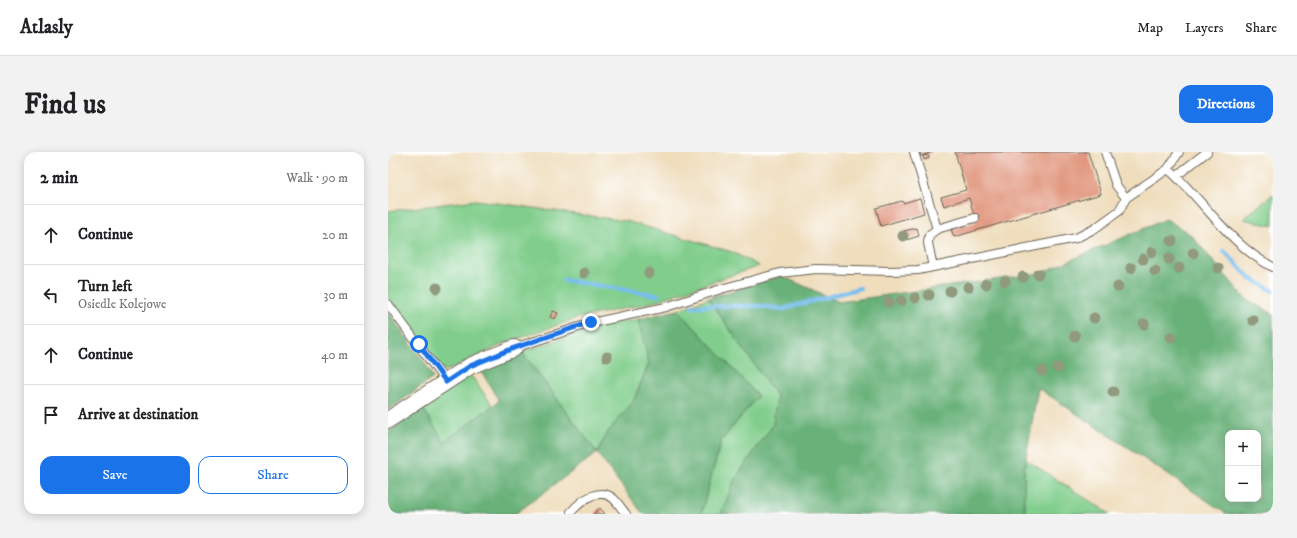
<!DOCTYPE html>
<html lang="en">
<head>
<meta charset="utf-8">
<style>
  :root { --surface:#fff; --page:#f2f2f2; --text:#202124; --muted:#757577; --line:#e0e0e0; --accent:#1a73e8 }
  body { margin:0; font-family:"IM FELL DW Pica",serif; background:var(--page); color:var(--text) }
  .controls { position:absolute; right:12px; bottom:12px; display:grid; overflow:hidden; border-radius:8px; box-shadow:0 2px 10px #0003 }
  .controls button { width:36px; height:36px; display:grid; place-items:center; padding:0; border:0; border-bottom:1px solid var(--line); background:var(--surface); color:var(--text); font:20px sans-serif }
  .stop { position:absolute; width:12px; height:12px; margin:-9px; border:3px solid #1a73e8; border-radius:50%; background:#fff }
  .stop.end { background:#1a73e8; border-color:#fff; box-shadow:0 1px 4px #0008 }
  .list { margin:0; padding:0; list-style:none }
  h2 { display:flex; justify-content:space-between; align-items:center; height:52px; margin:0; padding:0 16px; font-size:17px }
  h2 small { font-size:13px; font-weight:400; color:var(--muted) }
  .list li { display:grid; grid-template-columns:26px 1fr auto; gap:12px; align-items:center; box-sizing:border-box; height:60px; padding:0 16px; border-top:1px solid var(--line) }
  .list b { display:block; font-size:15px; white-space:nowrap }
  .list p { margin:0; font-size:13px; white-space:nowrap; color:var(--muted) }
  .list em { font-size:13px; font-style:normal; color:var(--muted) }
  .actions { display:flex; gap:8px; padding:12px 16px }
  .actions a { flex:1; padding:9px 0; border:1px solid var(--accent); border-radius:12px; text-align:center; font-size:14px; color:var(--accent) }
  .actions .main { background:var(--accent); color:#fff }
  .icon { flex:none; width:22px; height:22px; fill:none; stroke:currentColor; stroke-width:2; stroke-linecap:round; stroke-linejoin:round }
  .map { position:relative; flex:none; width:885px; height:362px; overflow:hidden; border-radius:12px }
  header { display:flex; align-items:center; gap:24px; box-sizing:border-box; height:56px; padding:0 20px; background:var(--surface); border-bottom:1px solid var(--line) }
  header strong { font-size:19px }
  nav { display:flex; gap:22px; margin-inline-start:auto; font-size:14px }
  .intro { display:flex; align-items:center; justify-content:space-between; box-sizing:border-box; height:96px; padding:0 24px }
  h1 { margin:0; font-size:28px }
  .button { padding:10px 18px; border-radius:12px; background:var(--accent); color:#fff; font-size:14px; font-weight:700 }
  main { display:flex; gap:24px; padding:0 24px }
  aside { flex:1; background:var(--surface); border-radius:12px; box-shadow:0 2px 10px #0003 }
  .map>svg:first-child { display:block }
</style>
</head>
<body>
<header>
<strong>Atlasly</strong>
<nav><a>Map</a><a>Layers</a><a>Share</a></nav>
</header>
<div class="intro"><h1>Find us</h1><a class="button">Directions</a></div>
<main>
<aside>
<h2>2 min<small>Walk · 90 m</small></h2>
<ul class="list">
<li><svg class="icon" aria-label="ahead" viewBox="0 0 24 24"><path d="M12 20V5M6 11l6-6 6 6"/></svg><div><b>Continue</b></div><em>20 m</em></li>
<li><svg class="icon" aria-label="left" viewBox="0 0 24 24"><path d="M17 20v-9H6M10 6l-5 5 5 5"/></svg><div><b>Turn left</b><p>Osiedle Kolejowe</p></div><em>30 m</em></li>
<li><svg class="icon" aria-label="ahead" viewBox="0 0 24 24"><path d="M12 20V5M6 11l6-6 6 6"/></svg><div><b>Continue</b></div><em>40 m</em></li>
<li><svg class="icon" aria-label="arrive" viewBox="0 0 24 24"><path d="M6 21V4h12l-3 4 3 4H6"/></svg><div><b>Arrive at destination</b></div></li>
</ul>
<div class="actions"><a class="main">Save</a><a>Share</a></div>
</aside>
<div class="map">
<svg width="885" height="362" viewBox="0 0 885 362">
  <rect width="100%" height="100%" fill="#fff"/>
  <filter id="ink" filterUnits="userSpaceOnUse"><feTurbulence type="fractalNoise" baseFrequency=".025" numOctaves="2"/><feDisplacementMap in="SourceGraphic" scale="8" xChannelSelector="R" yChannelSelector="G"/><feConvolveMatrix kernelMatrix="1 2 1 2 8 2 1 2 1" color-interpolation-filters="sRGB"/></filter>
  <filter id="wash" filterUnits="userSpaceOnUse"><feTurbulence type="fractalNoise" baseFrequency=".012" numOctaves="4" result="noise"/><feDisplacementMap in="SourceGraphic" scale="16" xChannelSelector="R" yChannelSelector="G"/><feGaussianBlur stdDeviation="0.9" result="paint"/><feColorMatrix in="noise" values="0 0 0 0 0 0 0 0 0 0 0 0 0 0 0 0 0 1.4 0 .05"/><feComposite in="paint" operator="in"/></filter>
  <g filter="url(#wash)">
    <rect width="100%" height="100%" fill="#efddbc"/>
    <path fill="#81ce8c" stroke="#4e7554" d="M885,42V74L855,67Z
      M88,48L238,69L344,100L371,114L262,151L190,166L117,191L60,218L54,217L0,145V59Z
      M320,146L389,245L385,273L347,327L333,362H313L333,289L370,244L290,158Z
      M250,167L261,211L245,250L220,280L209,301L134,200L211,174Z
      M80,224L85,226L105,254L56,290L35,256Z
      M637,307L722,362H637L636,318Z"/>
    <path fill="#68b178" stroke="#42664a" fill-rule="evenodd" d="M778,67L802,82L857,146L885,162V362H839L650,236L636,318L637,362H333L347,327L385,273L389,245L320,146L394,124L451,150L653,121ZM840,281H870V347H840Z
      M290,158L370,244L333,289L313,362H255L209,301L127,362H0V280L35,256L56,290L111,249L92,217L134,200L209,301L220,280L245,250L261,211L250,167Z
      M0,160L38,213L45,226L0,258Z"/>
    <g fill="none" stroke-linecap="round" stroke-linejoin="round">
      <path stroke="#77bdee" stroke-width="4.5" d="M836,99L862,126L885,139
        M175,128L270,143
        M304,154H371L395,157L472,136"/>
    </g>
    <g id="blocks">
      <path fill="#e09379" d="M532,0H545L533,4Z
        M567,0H700L713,42L566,85L563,77L588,70L581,46L556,54L553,45L578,38Z
        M540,3L541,6L536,8L535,4Z
        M532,46L536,61L493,74L488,56L514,49L515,51Z
        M529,76L531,84L518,88L516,79Z
        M165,159L170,161L167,167L162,165Z
        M212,356L217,362H205Z"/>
    </g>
  </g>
  <g filter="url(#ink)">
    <use href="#blocks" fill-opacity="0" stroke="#666054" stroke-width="1"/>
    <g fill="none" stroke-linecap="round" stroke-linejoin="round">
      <defs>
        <path id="lane" d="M526,0L549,77
          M717,0L728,33L738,46
          M780,17C816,48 841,93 885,115
          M788,24L819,0
          M545,115L540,91L541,83L549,77L587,66
          M0,152L58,230
          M126,196L203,171L278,155L333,137L392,121L428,117L502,119L530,118L688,86L706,77L731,59L738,46L780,17L791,0
          M183,360C193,349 211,334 226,347C230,351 234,357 238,362"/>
        <path id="street" d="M0,268L82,214L126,196"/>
      </defs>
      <use href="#lane" stroke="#666054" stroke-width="10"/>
      <use href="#street" stroke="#666054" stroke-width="18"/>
      <use href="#lane" stroke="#fff" stroke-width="8"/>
      <use href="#street" stroke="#fff" stroke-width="16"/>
    </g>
    <g fill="#919a7d">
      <circle cx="515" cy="84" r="5.5"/>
      <circle cx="784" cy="89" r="5.5"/>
      <circle cx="764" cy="100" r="5.5"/>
      <circle cx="805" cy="101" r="5.5"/>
      <circle cx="755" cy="107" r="5.5"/>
      <circle cx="781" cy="107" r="5.5"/>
      <circle cx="743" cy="116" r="5.5"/>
      <circle cx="791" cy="116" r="5.5"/>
      <circle cx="830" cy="116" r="5.5"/>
      <circle cx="767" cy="119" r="5.5"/>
      <circle cx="196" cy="121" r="5.5"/>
      <circle cx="261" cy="121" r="5.5"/>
      <circle cx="650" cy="122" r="5.5"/>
      <circle cx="635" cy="125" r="5.5"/>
      <circle cx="617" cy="129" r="5.5"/>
      <circle cx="598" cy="132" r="5.5"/>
      <circle cx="580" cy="135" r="5.5"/>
      <circle cx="730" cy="135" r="5.5"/>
      <circle cx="49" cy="136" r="5.5"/>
      <circle cx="562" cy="139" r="5.5"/>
      <circle cx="541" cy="143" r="5.5"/>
      <circle cx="527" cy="146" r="5.5"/>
      <circle cx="513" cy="149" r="5.5"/>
      <circle cx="501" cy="150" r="5.5"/>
      <circle cx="706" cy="166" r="5.5"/>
      <circle cx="865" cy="168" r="5.5"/>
      <circle cx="756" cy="172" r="5.5"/>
      <circle cx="687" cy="184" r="5.5"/>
      <circle cx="783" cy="185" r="5.5"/>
      <circle cx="219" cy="205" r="5.5"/>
      <circle cx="670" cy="216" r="5.5"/>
      <circle cx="654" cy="219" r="5.5"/>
      <circle cx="725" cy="240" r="5.5"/>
    </g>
  </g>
  <g fill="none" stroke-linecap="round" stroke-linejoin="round" filter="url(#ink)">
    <path stroke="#1a73e8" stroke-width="5" d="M31,192L58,230L82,214L126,196L203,170"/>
  </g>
</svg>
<div class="controls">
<button>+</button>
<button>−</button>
</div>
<div class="stop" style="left:31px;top:192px"></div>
<div class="stop end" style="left:203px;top:170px"></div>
</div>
</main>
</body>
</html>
